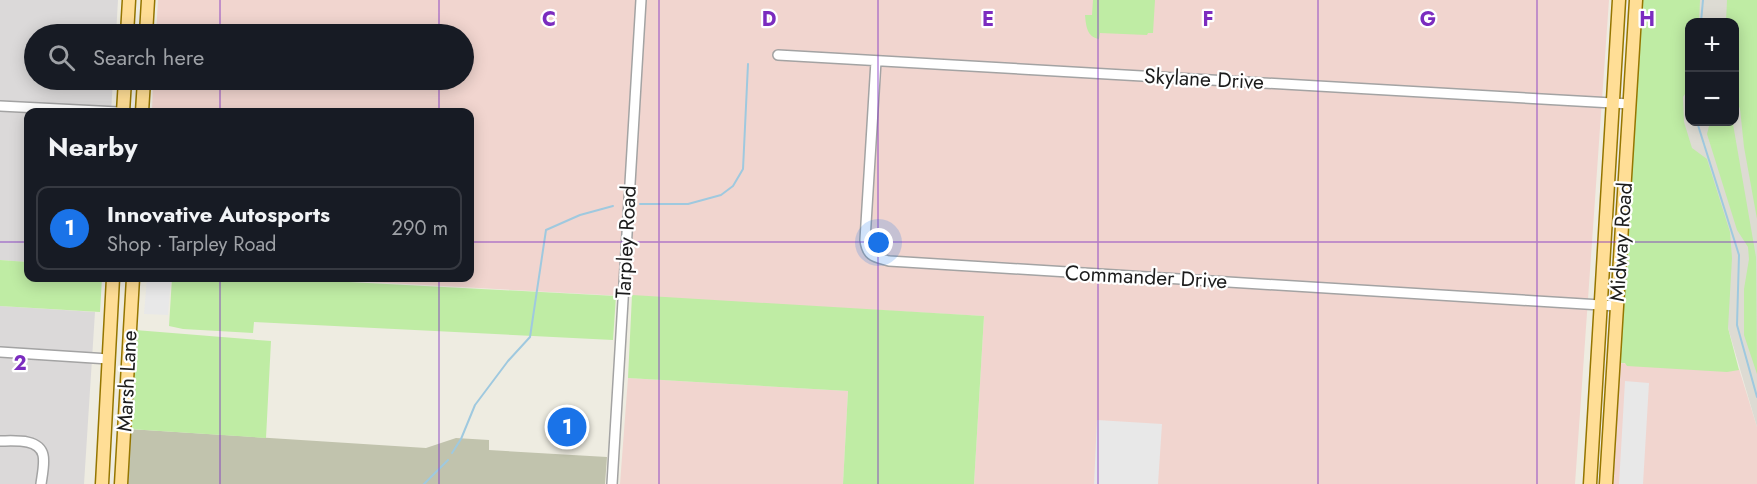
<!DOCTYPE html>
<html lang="en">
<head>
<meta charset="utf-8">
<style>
  :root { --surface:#171b24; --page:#20242c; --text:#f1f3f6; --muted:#9ea1a6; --line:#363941; --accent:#1a73e8 }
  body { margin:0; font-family:Jost,sans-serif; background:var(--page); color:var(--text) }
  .controls { position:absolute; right:18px; top:18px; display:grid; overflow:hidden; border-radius:12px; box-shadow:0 3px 15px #0003 }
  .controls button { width:54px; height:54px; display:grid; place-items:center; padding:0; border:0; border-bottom:2px solid var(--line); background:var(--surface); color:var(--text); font:30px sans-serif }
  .you { position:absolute; left:879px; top:243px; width:21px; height:21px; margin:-15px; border:4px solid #fff; border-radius:50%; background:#1a73e8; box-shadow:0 0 0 9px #1a73e833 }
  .badge { display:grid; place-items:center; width:39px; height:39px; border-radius:50%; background:var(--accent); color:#fff; font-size:20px; font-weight:700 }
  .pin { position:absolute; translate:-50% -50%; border:3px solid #fff; box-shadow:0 2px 6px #0006 }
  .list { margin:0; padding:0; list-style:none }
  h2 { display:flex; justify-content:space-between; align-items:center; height:78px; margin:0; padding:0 24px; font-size:26px }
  h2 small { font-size:20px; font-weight:400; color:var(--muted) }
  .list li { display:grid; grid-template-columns:39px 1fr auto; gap:18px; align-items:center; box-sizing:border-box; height:84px; margin:0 12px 12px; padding:0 12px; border:2px solid var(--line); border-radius:12px }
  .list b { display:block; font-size:22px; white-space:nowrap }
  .list p { margin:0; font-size:20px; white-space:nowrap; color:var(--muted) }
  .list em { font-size:20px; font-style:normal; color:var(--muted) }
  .icon { flex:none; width:33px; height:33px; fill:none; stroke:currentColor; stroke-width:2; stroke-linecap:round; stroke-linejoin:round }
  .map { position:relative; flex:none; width:1757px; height:484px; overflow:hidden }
  .search { position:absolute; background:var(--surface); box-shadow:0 3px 15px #0003; left:24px; top:24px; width:450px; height:66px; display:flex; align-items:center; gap:15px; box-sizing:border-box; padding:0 21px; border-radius:33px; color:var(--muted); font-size:22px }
  .panel { position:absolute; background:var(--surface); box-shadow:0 3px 15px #0003; left:24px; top:108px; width:450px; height:174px; border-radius:12px }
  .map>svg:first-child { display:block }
</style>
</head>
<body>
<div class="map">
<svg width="1757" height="484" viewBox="0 0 1757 484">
  <rect width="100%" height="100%" fill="#eeece1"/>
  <path fill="#dbd9d9" d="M0,0H118L116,34H34V80H113L111,112H28V262L0,260Z
    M0,306L95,312L84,484H0Z"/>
  <path fill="#f1d5cf" d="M158,0H1609L1575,484H974L984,316L298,278H470V112H152L153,80H464V34H156Z
    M1619,363L1739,369L1757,427V484H1612Z
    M628,378L848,391L843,484H620Z"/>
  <path fill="#dddbd3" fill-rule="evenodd" d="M1646,0H1757V427L1728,328ZM1690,22H1734V122H1690Z"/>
  <path fill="#c1c3ad" d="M129,429L426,448L456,438L489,440V450L607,457L605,484H126Z"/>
  <path fill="#bfeca4" d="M1093,0H1155L1153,33H1148L1147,35L1100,33L1099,39C1087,37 1086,26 1085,15H1092Z
    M1642,0H1700L1699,22H1690L1689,88L1683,97L1684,122L1692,148L1707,159L1730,232L1732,258L1728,328L1739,370L1727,372L1627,366L1625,363H1619Z
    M1727,0H1757V219L1744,147L1740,109L1735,96L1734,22H1726Z
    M1710,122H1733V124L1756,257L1757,374L1744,335V289L1749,259L1748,247L1737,230L1707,134Z
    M0,260L28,262V278H102L100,312L0,306Z
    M172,278H273L616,296L613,340L254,322L253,333L183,329L169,326Z
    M632,295L984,316L974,484H843L848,391L628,378Z
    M135,330L271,341L266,438L129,429Z"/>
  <path fill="#e8e8e8" d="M147,278H171L168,315L144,314Z
    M1625,381L1649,383L1643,484H1619Z
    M1097,420L1162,424L1158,484H1094Z"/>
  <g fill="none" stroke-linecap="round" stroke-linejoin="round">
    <path stroke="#9fc9df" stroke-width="2" d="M1701,22L1703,0
      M1697,122L1739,255L1737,325L1757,397
      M640,204H688L721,195L733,186L743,169L748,64
      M452,453L461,439L475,405L508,361L530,337L546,230L580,215L613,206
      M424,484L448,460"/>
    <defs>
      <path id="minor" d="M778,55L1630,104
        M876,61L865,240C867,257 875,257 889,261L1617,306
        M0,106L118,112
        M0,352L109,359
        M0,441C13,441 39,438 43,455C45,463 42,476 41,484
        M612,484L641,0"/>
      <path id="major" d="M127,34L129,0
        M146,34L148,0
        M123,112L125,80
        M142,112L144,80
        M102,484L113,278
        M121,484L133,278
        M1590,484L1619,0
        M1606,484L1636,0"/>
    </defs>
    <use href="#minor" stroke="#a3a3a3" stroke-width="12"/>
    <use href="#major" stroke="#957600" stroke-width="15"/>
    <use href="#minor" stroke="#fff" stroke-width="9"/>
    <use href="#major" stroke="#ffde96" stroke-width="12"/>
  </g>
  <path fill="none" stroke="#7b2cbf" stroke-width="1.5" stroke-opacity="0.55" d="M220,0V34M439,0V34M659,0V484M878,0V484M1098,0V484M1318,0V484M1537,0V484M220,80V112M439,80V112M0,242H28M470,242H1757M220,278V484M439,278V484"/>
  <g text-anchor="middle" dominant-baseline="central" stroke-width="4.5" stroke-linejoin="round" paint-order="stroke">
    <g font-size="21" fill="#1c1c1c" stroke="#fff">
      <text transform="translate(1204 79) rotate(3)">Skylane Drive</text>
      <text transform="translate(626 242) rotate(-87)">Tarpley Road</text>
      <text transform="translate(1621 242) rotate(-86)">Midway Road</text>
      <text transform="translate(1146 277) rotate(3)">Commander Drive</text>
      <text transform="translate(127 381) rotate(-87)">Marsh Lane</text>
    </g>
  </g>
  <g font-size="20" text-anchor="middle" font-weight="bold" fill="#7b2cbf" stroke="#fff" stroke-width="4.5" stroke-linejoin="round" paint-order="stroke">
    <text x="549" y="26">C</text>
    <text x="769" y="26">D</text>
    <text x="988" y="26">E</text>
    <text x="1208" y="26">F</text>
    <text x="1428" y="26">G</text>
    <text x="1647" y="26">H</text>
    <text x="20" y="370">2</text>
  </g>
</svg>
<div class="controls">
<button>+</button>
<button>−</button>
</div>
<div class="you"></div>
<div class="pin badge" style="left:567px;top:427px">1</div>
<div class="search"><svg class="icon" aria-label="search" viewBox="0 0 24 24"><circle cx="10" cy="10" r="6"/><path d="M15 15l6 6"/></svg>Search here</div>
<section class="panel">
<h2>Nearby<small></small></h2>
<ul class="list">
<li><span class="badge">1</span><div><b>Innovative Autosports</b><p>Shop · Tarpley Road</p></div><em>290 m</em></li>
</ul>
</section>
</div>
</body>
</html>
